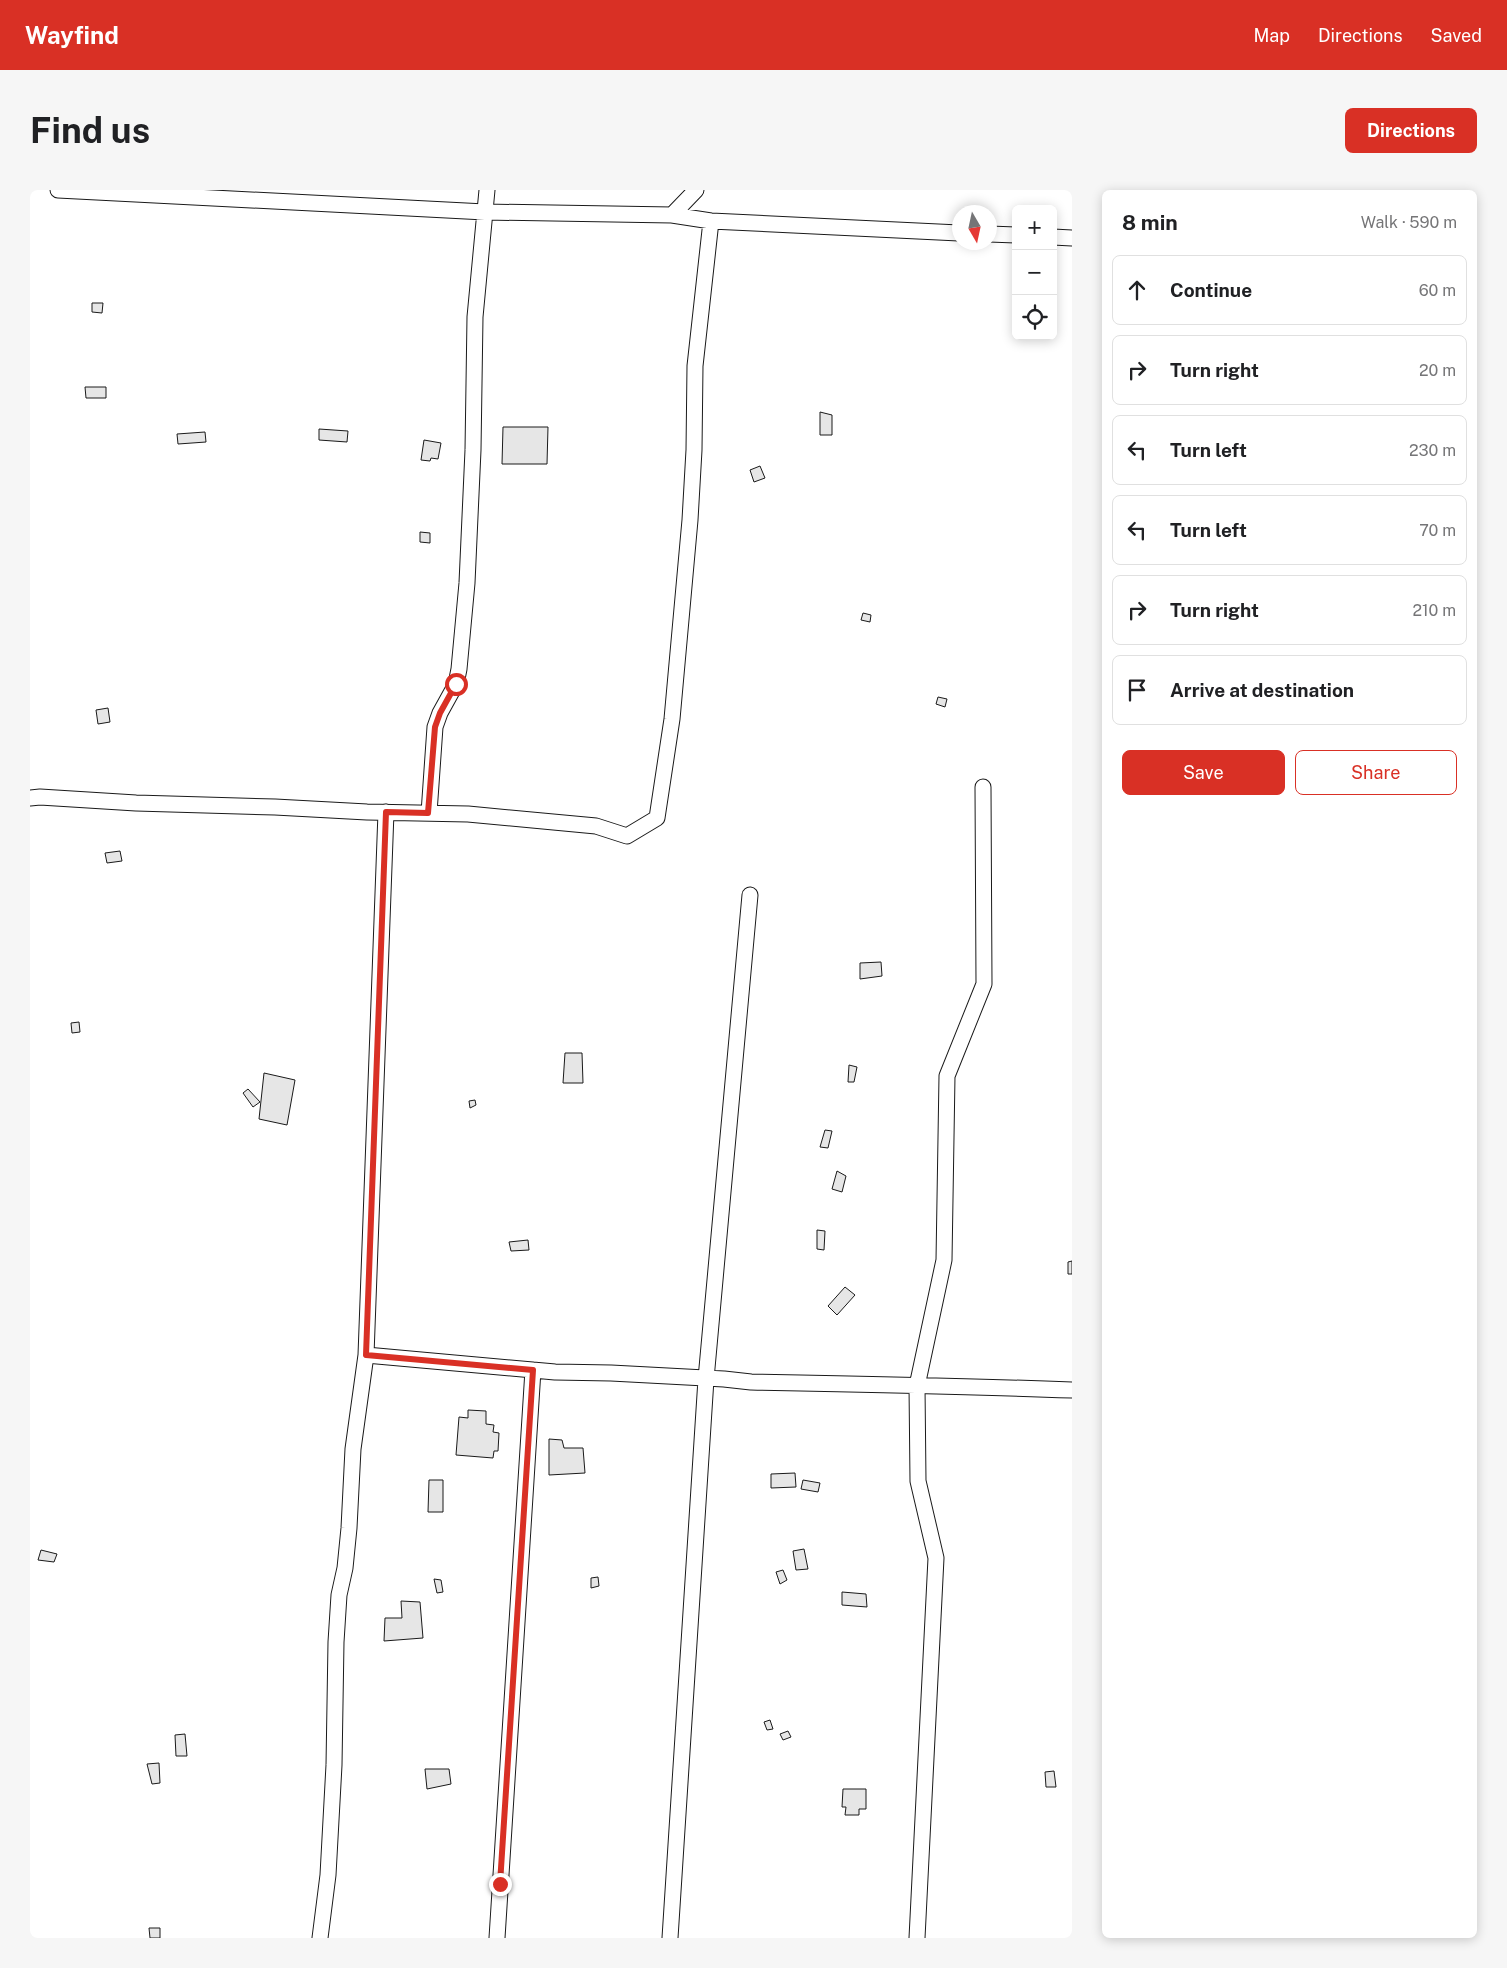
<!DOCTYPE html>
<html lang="en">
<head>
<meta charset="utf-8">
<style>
  :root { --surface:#fff; --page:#f6f6f6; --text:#202124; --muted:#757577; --line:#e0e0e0; --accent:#d93025 }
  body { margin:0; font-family:"Public Sans",sans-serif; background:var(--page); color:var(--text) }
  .controls { position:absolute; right:15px; top:15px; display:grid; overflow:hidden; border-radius:8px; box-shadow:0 2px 12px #0003 }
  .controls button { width:45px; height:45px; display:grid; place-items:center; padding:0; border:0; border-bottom:1px solid var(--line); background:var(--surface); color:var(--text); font:25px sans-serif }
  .compass { position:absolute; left:922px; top:15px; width:45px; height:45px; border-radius:50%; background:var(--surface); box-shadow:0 2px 12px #0003; rotate:171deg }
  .stop { position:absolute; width:15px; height:15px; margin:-11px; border:4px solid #d93025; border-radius:50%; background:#fff }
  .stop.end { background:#d93025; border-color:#fff; box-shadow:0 1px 5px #0008 }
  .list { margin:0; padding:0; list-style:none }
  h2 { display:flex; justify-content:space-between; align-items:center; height:65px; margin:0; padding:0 20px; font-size:21px }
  h2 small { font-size:16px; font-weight:400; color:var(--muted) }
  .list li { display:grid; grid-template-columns:32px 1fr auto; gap:15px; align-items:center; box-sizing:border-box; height:70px; margin:0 10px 10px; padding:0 10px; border:1px solid var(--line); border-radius:8px }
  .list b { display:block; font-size:19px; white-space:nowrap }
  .list em { font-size:16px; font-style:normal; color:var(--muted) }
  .actions { display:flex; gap:10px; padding:15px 20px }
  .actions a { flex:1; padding:11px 0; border:1px solid var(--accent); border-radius:8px; text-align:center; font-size:18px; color:var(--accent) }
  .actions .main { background:var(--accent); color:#fff }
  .icon { flex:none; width:28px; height:28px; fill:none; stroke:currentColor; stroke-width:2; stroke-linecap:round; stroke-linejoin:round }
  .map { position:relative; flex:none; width:1042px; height:1748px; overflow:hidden; border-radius:8px }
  header { display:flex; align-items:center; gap:30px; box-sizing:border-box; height:70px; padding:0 25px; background:var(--accent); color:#fff }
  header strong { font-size:24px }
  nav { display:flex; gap:28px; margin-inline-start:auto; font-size:18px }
  .intro { display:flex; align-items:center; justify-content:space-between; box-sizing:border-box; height:120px; padding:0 30px }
  h1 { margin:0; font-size:35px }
  .button { padding:12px 22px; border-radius:8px; background:var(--accent); color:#fff; font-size:18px; font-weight:700 }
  main { display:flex; gap:30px; padding:0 30px }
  aside { flex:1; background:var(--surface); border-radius:8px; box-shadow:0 2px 12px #0003 }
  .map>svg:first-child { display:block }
</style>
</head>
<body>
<header>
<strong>Wayfind</strong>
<nav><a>Map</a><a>Directions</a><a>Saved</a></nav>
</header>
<div class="intro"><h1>Find us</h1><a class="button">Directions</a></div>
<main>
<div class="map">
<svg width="1042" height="1748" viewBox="0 0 1042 1748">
  <rect width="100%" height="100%" fill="#fff"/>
  <path fill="#e6e6e6" stroke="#1a1a1a" d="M62,113H73L72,123L62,122Z
    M55,197H76V208H56Z
    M790,222L802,225V245H790Z
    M473,237H518L517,274H472Z
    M289,239L318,241L317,252L289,250Z
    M175,242L176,252L148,254L147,244Z
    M394,250L411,253L408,269L401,268L400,271L391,270Z
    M730,276L735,288L724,292L720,280Z
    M390,342L400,343V353L390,352Z
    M833,423L841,425L840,432L831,430Z
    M908,507L917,509L915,517L906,514Z
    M78,518L80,532L68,534L66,520Z
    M90,661L92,671L77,673L75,663Z
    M851,772L852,786L830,789V773Z
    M49,832L50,842L42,843L41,833Z
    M535,863H552L553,893H533Z
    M819,875L827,877L824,892H818Z
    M234,883L265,890L257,935L229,929Z
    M218,899L230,912L223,917L213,903Z
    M445,910L446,915L440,918L439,911Z
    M795,940L802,941L798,958L790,957Z
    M807,981L816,986L812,1002L802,999Z
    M787,1040L795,1041L794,1060L787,1059Z
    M498,1050L499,1060L481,1061L479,1052Z
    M1042,1071V1084H1038V1072Z
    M815,1097L825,1105L807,1125L798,1116Z
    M438,1220L456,1221V1234L464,1235L463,1242L469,1243L468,1261H464L463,1268L426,1265L429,1227L438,1228Z
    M519,1249L532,1250L534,1258H553L555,1283L519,1285Z
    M765,1283L766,1297L741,1298V1284Z
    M399,1290H413V1322H398Z
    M773,1290L790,1293L788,1302L771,1299Z
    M774,1359L778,1379L766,1380L763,1361Z
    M11,1360L27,1364L24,1372L8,1370Z
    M753,1380L757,1390L750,1394L746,1382Z
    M568,1387L569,1396L561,1398V1388Z
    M404,1389L411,1390L413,1402L407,1403Z
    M812,1402L836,1404L837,1417L812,1415Z
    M371,1411L390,1412L393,1448L354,1451L355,1428H372Z
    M740,1530L743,1539L737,1540L734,1532Z
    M758,1541L761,1547L753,1550L750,1544Z
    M155,1544L157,1566H146L145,1545Z
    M129,1573L130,1593L122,1594L117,1574Z
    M395,1579H419L421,1594L397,1599Z
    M1024,1581L1026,1597H1016L1015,1582Z
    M813,1599H836V1619H829V1625H815L816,1617H812Z
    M119,1738H130V1748H120Z"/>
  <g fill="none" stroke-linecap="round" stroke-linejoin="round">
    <defs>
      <path id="minor" d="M28,0L455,22L642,25L681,31L929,43
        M642,25L666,0
        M959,44L986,45
        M1023,47L1042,48
        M0,608L10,607L106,613L245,617L337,622L438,624L566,636L597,646L627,628L642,529L660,330L664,260L665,176L681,31
        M399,623L405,537L410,523L426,494L429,479L437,393L443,260L445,127L457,0
        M336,1165L525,1182L581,1183L694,1189L721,1192C828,1194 935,1196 1042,1200
        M290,1748L298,1685L304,1575L306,1452L309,1405L315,1378L319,1338L323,1259L336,1165L356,622
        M467,1748L503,1180
        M640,1748L676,1189L720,705
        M887,1748L906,1368L888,1291L887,1196L914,1070L917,886L954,794L953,597"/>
    </defs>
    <use href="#minor" stroke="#1a1a1a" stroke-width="17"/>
    <use href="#minor" stroke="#fff" stroke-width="15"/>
  </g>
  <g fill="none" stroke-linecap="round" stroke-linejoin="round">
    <path stroke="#d93025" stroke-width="6" d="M426,494L410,523L405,537L398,623L356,622L336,1165L503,1180L470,1694"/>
  </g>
</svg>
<div class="controls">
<button>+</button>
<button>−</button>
<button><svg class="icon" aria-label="locate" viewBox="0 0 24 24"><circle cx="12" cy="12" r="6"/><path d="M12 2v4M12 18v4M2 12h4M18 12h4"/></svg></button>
</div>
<svg class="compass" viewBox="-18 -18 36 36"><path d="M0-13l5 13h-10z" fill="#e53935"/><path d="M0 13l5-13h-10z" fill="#757577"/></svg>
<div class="stop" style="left:426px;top:494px"></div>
<div class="stop end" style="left:470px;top:1694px"></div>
</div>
<aside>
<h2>8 min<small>Walk · 590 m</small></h2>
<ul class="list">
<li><svg class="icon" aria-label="ahead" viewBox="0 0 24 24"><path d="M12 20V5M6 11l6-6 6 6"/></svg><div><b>Continue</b></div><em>60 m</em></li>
<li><svg class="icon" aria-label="right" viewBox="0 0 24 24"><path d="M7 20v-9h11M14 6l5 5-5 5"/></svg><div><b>Turn right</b></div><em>20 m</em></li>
<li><svg class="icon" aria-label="left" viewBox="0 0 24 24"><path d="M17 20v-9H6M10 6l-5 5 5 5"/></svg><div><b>Turn left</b></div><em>230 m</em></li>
<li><svg class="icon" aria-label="left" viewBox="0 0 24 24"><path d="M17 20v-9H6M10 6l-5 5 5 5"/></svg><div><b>Turn left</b></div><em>70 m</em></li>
<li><svg class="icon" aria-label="right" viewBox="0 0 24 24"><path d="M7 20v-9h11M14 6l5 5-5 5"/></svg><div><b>Turn right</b></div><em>210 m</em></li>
<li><svg class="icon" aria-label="arrive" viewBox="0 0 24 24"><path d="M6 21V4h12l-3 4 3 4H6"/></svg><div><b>Arrive at destination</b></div></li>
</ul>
<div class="actions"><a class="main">Save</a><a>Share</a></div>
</aside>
</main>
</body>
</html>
